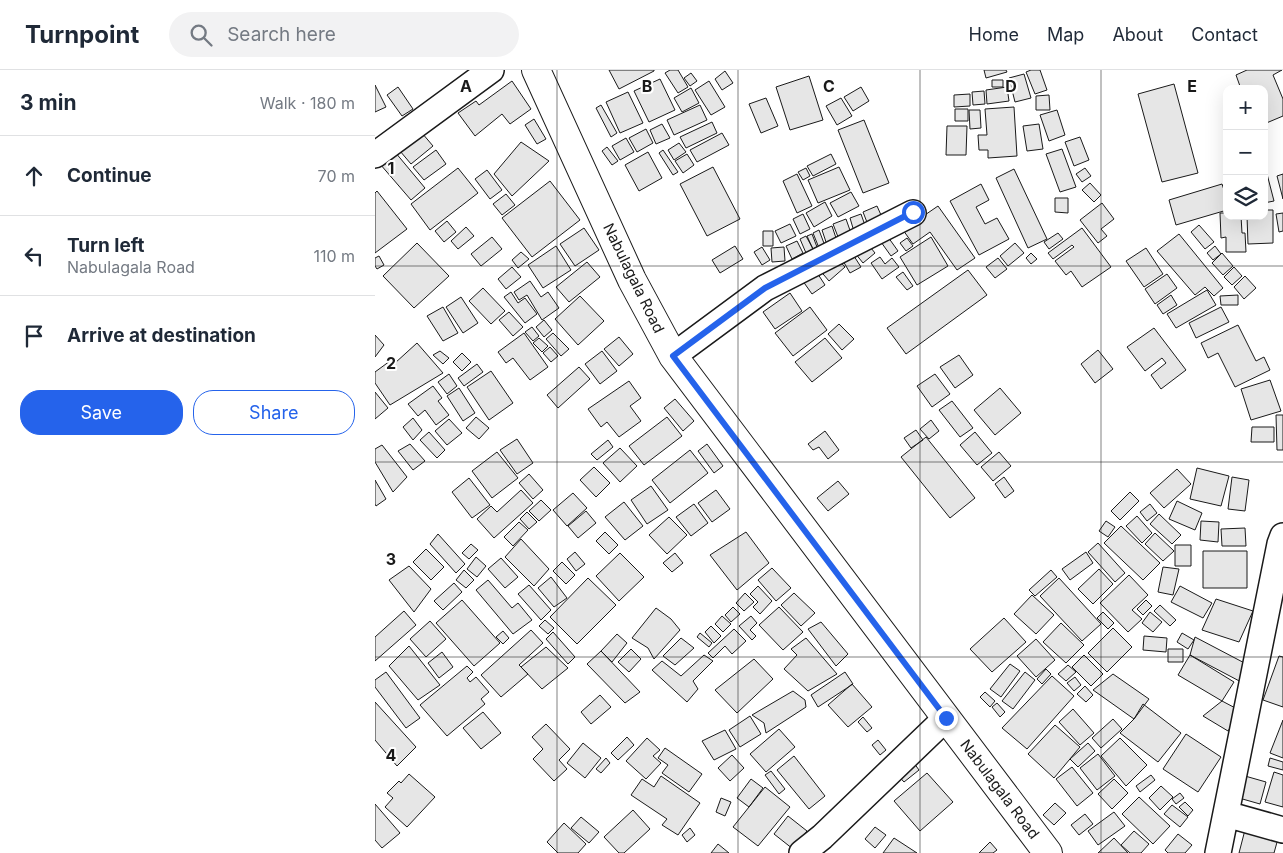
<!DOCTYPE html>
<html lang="en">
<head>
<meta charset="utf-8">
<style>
  :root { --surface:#fff; --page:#f2f2f3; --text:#1f2937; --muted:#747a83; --line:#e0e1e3; --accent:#2563eb }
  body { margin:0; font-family:Inter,sans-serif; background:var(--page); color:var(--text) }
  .controls { position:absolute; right:15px; top:15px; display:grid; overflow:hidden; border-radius:10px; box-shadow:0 5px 20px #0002 }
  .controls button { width:45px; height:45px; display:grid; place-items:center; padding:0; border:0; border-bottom:1px solid var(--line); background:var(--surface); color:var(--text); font:25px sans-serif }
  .stop { position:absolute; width:15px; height:15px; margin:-11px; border:4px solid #2563eb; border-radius:50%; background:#fff }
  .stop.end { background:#2563eb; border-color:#fff; box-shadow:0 1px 5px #0008 }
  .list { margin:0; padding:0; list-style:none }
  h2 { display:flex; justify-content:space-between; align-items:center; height:65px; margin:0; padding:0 20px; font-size:21px }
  h2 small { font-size:16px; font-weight:400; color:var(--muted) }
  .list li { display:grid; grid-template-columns:32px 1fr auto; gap:15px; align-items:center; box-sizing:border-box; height:80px; padding:0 20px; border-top:1px solid var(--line) }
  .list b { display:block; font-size:19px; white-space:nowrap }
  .list p { margin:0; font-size:16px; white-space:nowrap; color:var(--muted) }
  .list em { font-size:16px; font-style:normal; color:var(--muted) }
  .actions { display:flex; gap:10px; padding:15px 20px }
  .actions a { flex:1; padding:11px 0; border:1px solid var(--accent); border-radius:20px; text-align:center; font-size:18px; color:var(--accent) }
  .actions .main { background:var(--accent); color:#fff }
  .icon { flex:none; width:28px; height:28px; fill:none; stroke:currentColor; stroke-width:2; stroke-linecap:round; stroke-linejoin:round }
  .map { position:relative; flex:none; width:908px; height:783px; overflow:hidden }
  header { display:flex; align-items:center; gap:30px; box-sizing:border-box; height:70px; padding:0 25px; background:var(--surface); border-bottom:1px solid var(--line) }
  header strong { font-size:24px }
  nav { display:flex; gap:28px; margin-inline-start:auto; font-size:18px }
  .search { width:350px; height:45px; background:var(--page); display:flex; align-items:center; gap:12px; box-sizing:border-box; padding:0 18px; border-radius:28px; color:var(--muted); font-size:19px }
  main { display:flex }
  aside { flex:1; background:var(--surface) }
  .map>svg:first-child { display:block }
</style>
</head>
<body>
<header>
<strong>Turnpoint</strong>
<div class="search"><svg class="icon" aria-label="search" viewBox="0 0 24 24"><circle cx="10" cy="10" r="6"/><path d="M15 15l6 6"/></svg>Search here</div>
<nav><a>Home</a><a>Map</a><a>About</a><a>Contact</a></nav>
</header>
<main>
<aside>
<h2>3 min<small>Walk · 180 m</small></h2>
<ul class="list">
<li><svg class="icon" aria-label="ahead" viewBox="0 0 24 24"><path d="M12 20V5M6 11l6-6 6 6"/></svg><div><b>Continue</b></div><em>70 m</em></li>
<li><svg class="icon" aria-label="left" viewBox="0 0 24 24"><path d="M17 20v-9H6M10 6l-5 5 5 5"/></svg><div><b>Turn left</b><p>Nabulagala Road</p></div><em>110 m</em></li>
<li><svg class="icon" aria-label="arrive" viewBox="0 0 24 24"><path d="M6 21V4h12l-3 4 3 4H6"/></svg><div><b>Arrive at destination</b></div></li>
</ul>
<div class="actions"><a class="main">Save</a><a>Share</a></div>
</aside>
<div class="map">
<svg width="908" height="783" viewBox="0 0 908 783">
  <rect width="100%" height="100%" fill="#fff"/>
  <path fill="#e6e6e6" stroke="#1a1a1a" d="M234,0H279V1L244,19Z
    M295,0H303L313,17L303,23L290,3Z
    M609,0H631L632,2L611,8Z
    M656,0H665L672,20L660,24L651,2Z
    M872,0H907L898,5L908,29V46L889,54V19H866L861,5Z
    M350,1L358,13L347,20L340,9Z
    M316,3L322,11L315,16L309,8Z
    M649,4L656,28L640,32L634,8Z
    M434,6L448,50L415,60L401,17Z
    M285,9L300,40L274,52L259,21Z
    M617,10H628V17H617Z
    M137,11L156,39L135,54L127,44L100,66L83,43L101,31L104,35Z
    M334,11L350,37L336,45L320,20Z
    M799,14L823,103L787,112L763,24Z
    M0,15L11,37L0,42Z
    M23,17L38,39L27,46L12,25Z
    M486,17L494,31L478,41L469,27Z
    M632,17L634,31L612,34L611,20Z
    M316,18L324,33L307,42L299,28Z
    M609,21L610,34L598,35L597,22Z
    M253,22L268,53L245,63L231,32Z
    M595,24V36L579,37V25Z
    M674,25L675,40H661V26Z
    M391,28L403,56L386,63L374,34Z
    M466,28L477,46L462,55L451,36Z
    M226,35L242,63L236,67L221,38Z
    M325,35L332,50L299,65L292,50Z
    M639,37L642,86L613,88V80H604L603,65H612L610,39Z
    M580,39H593V51H580Z
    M594,40H605L606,58L595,59Z
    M682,40L690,65L674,71L665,45Z
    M159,49L171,69L162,74L150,55Z
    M489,50L514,113L488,123L463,60Z
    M337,52L342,63L311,78L305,67Z
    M287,54L295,68L281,74L275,60Z
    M664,54L668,79L652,81L648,56Z
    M572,56H592L591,85H571Z
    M271,59L278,73L262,82L254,68Z
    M47,63L58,76L36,94L25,81Z
    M347,63L354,75L322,92L315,80Z
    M705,67L714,90L699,96L690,72Z
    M251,68L259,82L245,90L237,76Z
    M146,72L174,91L137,126L119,104Z
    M304,73L311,82L299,90L293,80Z
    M232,77L243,91L237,95L227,81Z
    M687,79L701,117L685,122L671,84Z
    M61,80L71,94L49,110L38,97Z
    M288,80L303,102L298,105L284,83Z
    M20,82L50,118L36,130L5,94Z
    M273,82L287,108L264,121L250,95Z
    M312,84L319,95L308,103L300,91Z
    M456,84L461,94L438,106L432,96Z
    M338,97L365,149L332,166L305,114Z
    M464,97L475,120L443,133L433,110Z
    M83,98L103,123L55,160L36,134Z
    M431,98L435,106L428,110L423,102Z
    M710,98L716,106L707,112L701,104Z
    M639,99L672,169L653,178L621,108Z
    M112,100L127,120L115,129L100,109Z
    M422,104L437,136L422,143L408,111Z
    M892,104L899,131L889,133V105Z
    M908,104V129L902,106Z
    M175,111L205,150L157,187L127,148Z
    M715,113L726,125L719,132L707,120Z
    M606,114L614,130L601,137L610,154L622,148L634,169L604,185L575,131Z
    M847,114L852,129V140L801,155L794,130Z
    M2,121L32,159L0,183V123Z
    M476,122L484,136L463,147L455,133Z
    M131,124L140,135L127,145L118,134Z
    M680,128H693V143L680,142Z
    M450,132L457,146L439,157L431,143Z
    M727,133L739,149L726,159L732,166L723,173L705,150Z
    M502,136L510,154L495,160L488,142Z
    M563,136L600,188L582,200L555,162L538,174L528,160Z
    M889,140H898V173L873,174L872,146H889Z
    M845,143H852V146H866L867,163H870L871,182H851V167L846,168Z
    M908,143V161L904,162L901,144Z
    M428,144L435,159L425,164L418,149Z
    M486,144L492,161L480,165L475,148Z
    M471,149L477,166L465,172L458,154Z
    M72,151L81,162L69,172L60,161Z
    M415,154L421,166L406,173L400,161Z
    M824,155L839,172L830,179L816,162Z
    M457,156L462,171L452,175L447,160Z
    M91,157L99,166L83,179L76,171Z
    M209,158L224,180L200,196L185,174Z
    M707,158L736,197L707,217L696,201L691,205L680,191L699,177L697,175L678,189L673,183Z
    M444,160L450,176L444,178L438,163Z
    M388,161H398V176H388Z
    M683,163L688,169L674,179L669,172Z
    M437,164L442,177L438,179L432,166Z
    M804,164L848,218L839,226L830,217L820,225L782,181Z
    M431,166L438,179L431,183L425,169Z
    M117,167L127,179L106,196L96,184Z
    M513,167L523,181L516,186L506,172Z
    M556,167L573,196L542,215L525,187Z
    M532,168L538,176L531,181L525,173Z
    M422,171L428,183L417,189L411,176Z
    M42,173L74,206L39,238L8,206Z
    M492,173L500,183L488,193L480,183Z
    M640,173L649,183L633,196L625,186Z
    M181,176L196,200L168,218L153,195Z
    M360,176L368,189L345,203L337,190Z
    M840,176L846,184L838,190L832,183Z
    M387,177L395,190L387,195L379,182Z
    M409,177L410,191L397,192L396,178Z
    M771,178L788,204L769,217L751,191Z
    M146,182L154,189L143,198L137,190Z
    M477,183L486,197L475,203L467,189Z
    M656,183L662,189L656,194L651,188Z
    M847,183L858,196L848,205L837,193Z
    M459,185L470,197L454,211L443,198Z
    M4,186L9,195L2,199L0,196V188Z
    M505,187L510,194L517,188L524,197L507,209L496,193Z
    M623,188L632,199L620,208L611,197Z
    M212,192L225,207L194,232L181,217Z
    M137,197L146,207L131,219L123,209Z
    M859,197L867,206L857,215L849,207Z
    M439,198L450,215L437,224L425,207Z
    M593,200L612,225L531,284L512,258Z
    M528,202L538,216L532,220L521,207Z
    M792,204L802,218L780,234L770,219Z
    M870,206L881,218L869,229L859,217Z
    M155,211L166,227L173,222L184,238L167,250L152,225L144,230L139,222Z
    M108,218L130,241L116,254L94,231Z
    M832,220L841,235L801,258L792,244Z
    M136,222L143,233L150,228L162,244L150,253L129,227Z
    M415,223L427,241L400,259L388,242Z
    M796,225L802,235L788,244L782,235Z
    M863,225V235H846L845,226Z
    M205,226L229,251L203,275L180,249Z
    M86,227L103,253L88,263L71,237Z
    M68,237L83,263L68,271L52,246Z
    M435,237L452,260L418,286L400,263Z
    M846,237L854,252L821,268L814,253Z
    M134,242L148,257L138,266L124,250Z
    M169,250L177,260L169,267L161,257Z
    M464,254L479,269L467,280L453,264Z
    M863,255L881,291L889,287L895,300L860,317L843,283L833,288L826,273Z
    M157,257L164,266L158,271L150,262Z
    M779,258L811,300L786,319L776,305L791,293L787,288L770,301L752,277Z
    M149,263L173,297L155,310L138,288L131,293L123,282Z
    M178,263L194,279L186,286L171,269Z
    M0,265L9,275L0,287Z
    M244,267L258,284L244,296L229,279Z
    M164,268L173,276L167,282L158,273Z
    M450,268L467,288L437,312L420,292Z
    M42,273L68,303L15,335L0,313V302L15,291L20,293Z
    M175,277L183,286L176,292L168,283Z
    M723,280L738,299L720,313L706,294Z
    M65,281L74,288L68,294L58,285Z
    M227,281L242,301L225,314L210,294Z
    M87,283L96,292L87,301L78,292Z
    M584,285L598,305L580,318L565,297Z
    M102,294L108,302L89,316L83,308Z
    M204,297L215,309L183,338L172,325Z
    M116,301L138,333L114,350L92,317Z
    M74,304L82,316L72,324L63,312Z
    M560,304L575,324L557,337L542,316Z
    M895,310L906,341L876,350L866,319Z
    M254,311L266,328L255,336L266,351L244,367L232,352L226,357L213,339Z
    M58,316L67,328L63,331L74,345L61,355L50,340L43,346L33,334Z
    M84,318L100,343L88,351L72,326Z
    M625,318L646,343L620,365L599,340Z
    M0,322L13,338L0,349Z
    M300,329L319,351L308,361L289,338Z
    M577,331L598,358L585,367L564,340Z
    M901,345H908V380H902Z
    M101,347L114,358L104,369L91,358Z
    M292,347L307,366L269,395L254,376Z
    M38,348L47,360L38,370L28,357Z
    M74,349L87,363L72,375L60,361Z
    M556,350L564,361L554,369L545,359Z
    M877,357H899V372H876Z
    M541,360L548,370L536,378L529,368Z
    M450,361L464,380L453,389L444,377L438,380L433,374Z
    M54,362L70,380L62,388L45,370Z
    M600,362L617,383L602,395L585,375Z
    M551,367L600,428L575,448L526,387Z
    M142,369L158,393L142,404L125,380Z
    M233,370L238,377L222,390L216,384Z
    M35,374L50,391L38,400L23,381Z
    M332,374L348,396L339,403L323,381Z
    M7,375L32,407L18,422L0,392V379Z
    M245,378L262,396L245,412L228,393Z
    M315,380L333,403L295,433L277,410Z
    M122,382L143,408L117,428L97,401Z
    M624,382L636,396L618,411L606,397Z
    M219,397L235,413L221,427L205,410Z
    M822,398L854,406L846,436L815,429Z
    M802,399L816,414L789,438L775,423Z
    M154,404L168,420L158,429L144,413Z
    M629,407L639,421L630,428L620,414Z
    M857,407L874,410L870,441L853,439Z
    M94,408L115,435L97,448L77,422Z
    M0,410L11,429L1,436L0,434Z
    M463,411L474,424L453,441L442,428Z
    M276,416L293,440L272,454L256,430Z
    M146,420L158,433L119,468L102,449L116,436L122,442Z
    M341,420L355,439L337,452L323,433Z
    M755,422L764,431L745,450L736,441Z
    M198,423L212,438L192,456L178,440Z
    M166,430L176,440L164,451L154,441Z
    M802,431L827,443L820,460L794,449Z
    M249,432L268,456L250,470L230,447Z
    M319,434L333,453L316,466L301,447Z
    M775,434L782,443L772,451L765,442Z
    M211,441L221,453L203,468L193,456Z
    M152,442L162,452L154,459L145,449Z
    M784,444L806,465L797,474L775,454Z
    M762,446L777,463L767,473L751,456Z
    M294,447L312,465L292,484L274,465Z
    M731,451L740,457L733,467L724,461Z
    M826,451L844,452L843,472L825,470Z
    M144,452L153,460L138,476L129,467Z
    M746,456L785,493L768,510L729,473Z
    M870,458L871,476H847L846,459Z
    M230,462L243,475L234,484L221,471Z
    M371,462L394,493L362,520L335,485Z
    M780,463L799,481L788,491L770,474Z
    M63,464L90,494L81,503L55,474Z
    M146,469L174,499L159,516L130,487Z
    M723,473L750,503L740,512L713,482Z
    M96,474L103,480L94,489L87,483Z
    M800,475H816V496H800Z
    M51,479L69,497L56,510L38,492Z
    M828,481H872V518H828Z
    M200,482L210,494L201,501L192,489Z
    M711,482L718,493L695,510L687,499Z
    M245,483L269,507L244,531L221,506Z
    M300,483L308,493L297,502L288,493Z
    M101,487L111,496L102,507L92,499Z
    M126,488L143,507L130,518L113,499Z
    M187,492L200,505L191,514L178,501Z
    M34,496L56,519L39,542L14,510Z
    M788,497L804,499L798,525L783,522Z
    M397,498L416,518L401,531L383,510Z
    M724,499L738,514L718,534L703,519Z
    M89,500L99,510L91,518L81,510Z
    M676,500L682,507L660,526L654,520Z
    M754,505L773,525L757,540L767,549L753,562L725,533Z
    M176,507L192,528L179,537L163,518Z
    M213,508L241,535L202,574L175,547Z
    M684,508L726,554L707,571L665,526Z
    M113,510L137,538L143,533L157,550L138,564L101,520Z
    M79,513L87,522L68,540L59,531Z
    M154,515L176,540L166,550L143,524Z
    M383,516L397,531L385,544L378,537L383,532L375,524Z
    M805,516L837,533L828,548L796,532Z
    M370,523L379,532L369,541L361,533Z
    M419,523L440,543L426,556L406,535Z
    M657,525L679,545L661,564L639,544Z
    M841,529L878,541L864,572L827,560Z
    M87,530L125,573L99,596L61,553Z
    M771,530L777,536L768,545L762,539Z
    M785,535L801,550L795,556L779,541Z
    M358,537L365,544L356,552L350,545Z
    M404,537L428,562L408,580L384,555Z
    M281,538L296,549L305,560L279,589L273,578L257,568Z
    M29,541L41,555L0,591V567Z
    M728,542L739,553L733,559L722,548Z
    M775,542L787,552L778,562L767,553Z
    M347,546L356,554L348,562L340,554Z
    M376,546L382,553L375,560L381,566L377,570L364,556Z
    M629,548L651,572L617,602L595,579Z
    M170,550L179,558L173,564L164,556Z
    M55,551L71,569L51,587L35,569Z
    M446,552L473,584L461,596L433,559Z
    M686,553L709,575L691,593L668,572Z
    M336,556L346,566L339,573L330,562Z
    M738,558L757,577L732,602L713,583Z
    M359,559L371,571L357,584L350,576L338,588L333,583Z
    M156,560L168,573L144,595L153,604L126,627L106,605Z
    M128,561L134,568L128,574L121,567Z
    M178,562L200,587L193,594L171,569Z
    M325,563L337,573L334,577L322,567Z
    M807,563L819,570L813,579L802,572Z
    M242,564L252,573L237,592L226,581Z
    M769,566L792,568L791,582L768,580Z
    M820,567L879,598L870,614L815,585Z
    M306,568L319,578L300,595L288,586Z
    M431,568L462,604L433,621L409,599L422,585L416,579Z
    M661,569L680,590L661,607L642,586Z
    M34,576L65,615L43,630L14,596Z
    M171,577L193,598L167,619L146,597Z
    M256,579L266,589L254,602L243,592Z
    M793,579H808V592H793Z
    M226,581L265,622L250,633L212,594Z
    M67,582L78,597L64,608L53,593Z
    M329,585L338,591L318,611L323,619L312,632L277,600L287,591L306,606Z
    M709,585L728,604L716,616L697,597Z
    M815,585L859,612L847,631L803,605Z
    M904,586L908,587V637L888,630Z
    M379,589L398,609L362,643L340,620Z
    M635,594L645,601L626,627L615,619Z
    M693,595L701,602L691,611L683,604Z
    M92,596L98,602L92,608L95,612L101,607L114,622L106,629L110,634L72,666L45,635Z
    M671,599L676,604L667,614L662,609Z
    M11,602L45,648L31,658L0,617V610Z
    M470,602L478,614L443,637L436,625Z
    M650,602L660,610L638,639L627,631Z
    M738,604L774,629L759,649L718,620Z
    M677,606L699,626L652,679L627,658Z
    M700,607L706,615L699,621L692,613Z
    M477,614L497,637L473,657L453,635Z
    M710,616L718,625L711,632L702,624Z
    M418,621L430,630L431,637L391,663L389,653L377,645Z
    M610,622L620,631L615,637L605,627Z
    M225,625L236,637L216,654L206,642Z
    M847,631L866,641L853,661L828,646Z
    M0,632L41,677L22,696L0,670Z
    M622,633L630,642L625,647L617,637Z
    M768,634L806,663L783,692L745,663L759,649Z
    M698,639L719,663L705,675L684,652Z
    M108,642L126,663L106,679L88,658Z
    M375,646L386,664L365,677L354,660Z
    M488,647L497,658L492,662L483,652Z
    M738,649L747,659L726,678L717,668Z
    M908,650V688L895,683Z
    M171,654L195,679L184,690L192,699L179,711L158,689L168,679L157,667Z
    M680,655L705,677L679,708L653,684Z
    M404,659L420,677L391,702L375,684Z
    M350,660L361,679L339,690L327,671Z
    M811,664L846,687L823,722L788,699Z
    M252,667L259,675L243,690L236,683Z
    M272,668L285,680L278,686L286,693L271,709L251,691Z
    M745,668L772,695L751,716L726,686Z
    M503,670L511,680L505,685L497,675Z
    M208,673L226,688L210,708L192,693Z
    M713,673L720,681L703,697L695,689Z
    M290,678L327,704L314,722L287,703L293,695L283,688Z
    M723,684L740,706L722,720L705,698Z
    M357,685L369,698L355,711L343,698Z
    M419,686L450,726L434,739L402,700Z
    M231,688L235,693L226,703L221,699Z
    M895,688L908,692V700L893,696Z
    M536,689L544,700L529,712L520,702Z
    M697,697L718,723L702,736L681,709Z
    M396,701L410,719L404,724L390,705Z
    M899,702L908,705V737L890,732Z
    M552,703L578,732L545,761L519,731Z
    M34,704L60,727L32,757L10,737L18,728L12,723L24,711L26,713Z
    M776,705L780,710L765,722L761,716Z
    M286,706L325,733L303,765L287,755L292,749L256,725L267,709L279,717Z
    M870,706L891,712L885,734L864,728Z
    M376,709L388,718L374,737L362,728Z
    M739,709L753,723L737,739L723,724Z
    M786,716L798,727L785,740L774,728Z
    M390,717L415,737L383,776L358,757Z
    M805,723L809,728L801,734L797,729Z
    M764,727L795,756L778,774L747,744Z
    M346,728L356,732L350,746L341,742Z
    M810,732L818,740L813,746L804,737Z
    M680,733L691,743L679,755L668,745Z
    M0,734L25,763L7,778L0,770Z
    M797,735L813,747L805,757L789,744Z
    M258,740L275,759L249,783H244L229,767Z
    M739,742L750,756L723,775L713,761Z
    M710,744L718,754L704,765L696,755Z
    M413,746L432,761L418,779L399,764Z
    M206,747L224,762L214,773L196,758Z
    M189,753L211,774L203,783H183L172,772Z
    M871,756L904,765L899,783H864Z
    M500,757L511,765L500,778L490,769Z
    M315,758L320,765L312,772L307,765Z
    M759,761L774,774L766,783H755L746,775Z
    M803,764L817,775L810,783H793L790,780Z
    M519,768L542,783H508Z
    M739,768L753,783H723Z
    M615,772L622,780L618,783H604Z
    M343,774L354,783H336Z"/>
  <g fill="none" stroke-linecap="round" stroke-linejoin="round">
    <defs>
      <path id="minor" d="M0,85L116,0
        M298,286L390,218L538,143
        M851,744L908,760
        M427,783L447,767L571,648
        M843,783L905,474L908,466"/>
      <path id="tertiary" d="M161,0L257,210L298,286L673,783"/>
    </defs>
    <use href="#minor" stroke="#1a1a1a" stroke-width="28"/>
    <use href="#tertiary" stroke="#1a1a1a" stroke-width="30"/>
    <use href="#minor" stroke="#fff" stroke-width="25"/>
    <use href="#tertiary" stroke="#fff" stroke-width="28"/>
  </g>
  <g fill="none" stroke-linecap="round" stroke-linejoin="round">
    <path stroke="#2563eb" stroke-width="6" d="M538,142L390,218L298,286L571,648"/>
  </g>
  <path fill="none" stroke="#1a1a1a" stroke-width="1" stroke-opacity="0.55" d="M182,0V783M363,0V783M545,0V783M726,0V783M0,196H908M0,392H908M0,587H908"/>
  <g text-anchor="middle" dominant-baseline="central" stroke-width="4" stroke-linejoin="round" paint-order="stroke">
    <g font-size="15" fill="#1a1a1a" stroke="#fff">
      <text transform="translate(259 208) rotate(64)">Nabulagala Road</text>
      <text transform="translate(625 719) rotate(53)">Nabulagala Road</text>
    </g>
  </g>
  <g font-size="16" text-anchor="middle" font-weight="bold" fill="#1a1a1a" stroke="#fff" stroke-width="4" stroke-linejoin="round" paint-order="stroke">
    <text x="91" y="22">A</text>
    <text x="272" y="22">B</text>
    <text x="454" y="22">C</text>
    <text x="636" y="22">D</text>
    <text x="817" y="22">E</text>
    <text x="16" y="104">1</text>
    <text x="16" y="299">2</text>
    <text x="16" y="495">3</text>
    <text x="16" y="691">4</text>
  </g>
</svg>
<div class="controls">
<button>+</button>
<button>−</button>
<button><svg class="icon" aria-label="layers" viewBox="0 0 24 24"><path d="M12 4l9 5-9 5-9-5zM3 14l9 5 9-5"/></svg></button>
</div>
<div class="stop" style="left:538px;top:142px"></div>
<div class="stop end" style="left:571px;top:648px"></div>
</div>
</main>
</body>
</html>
